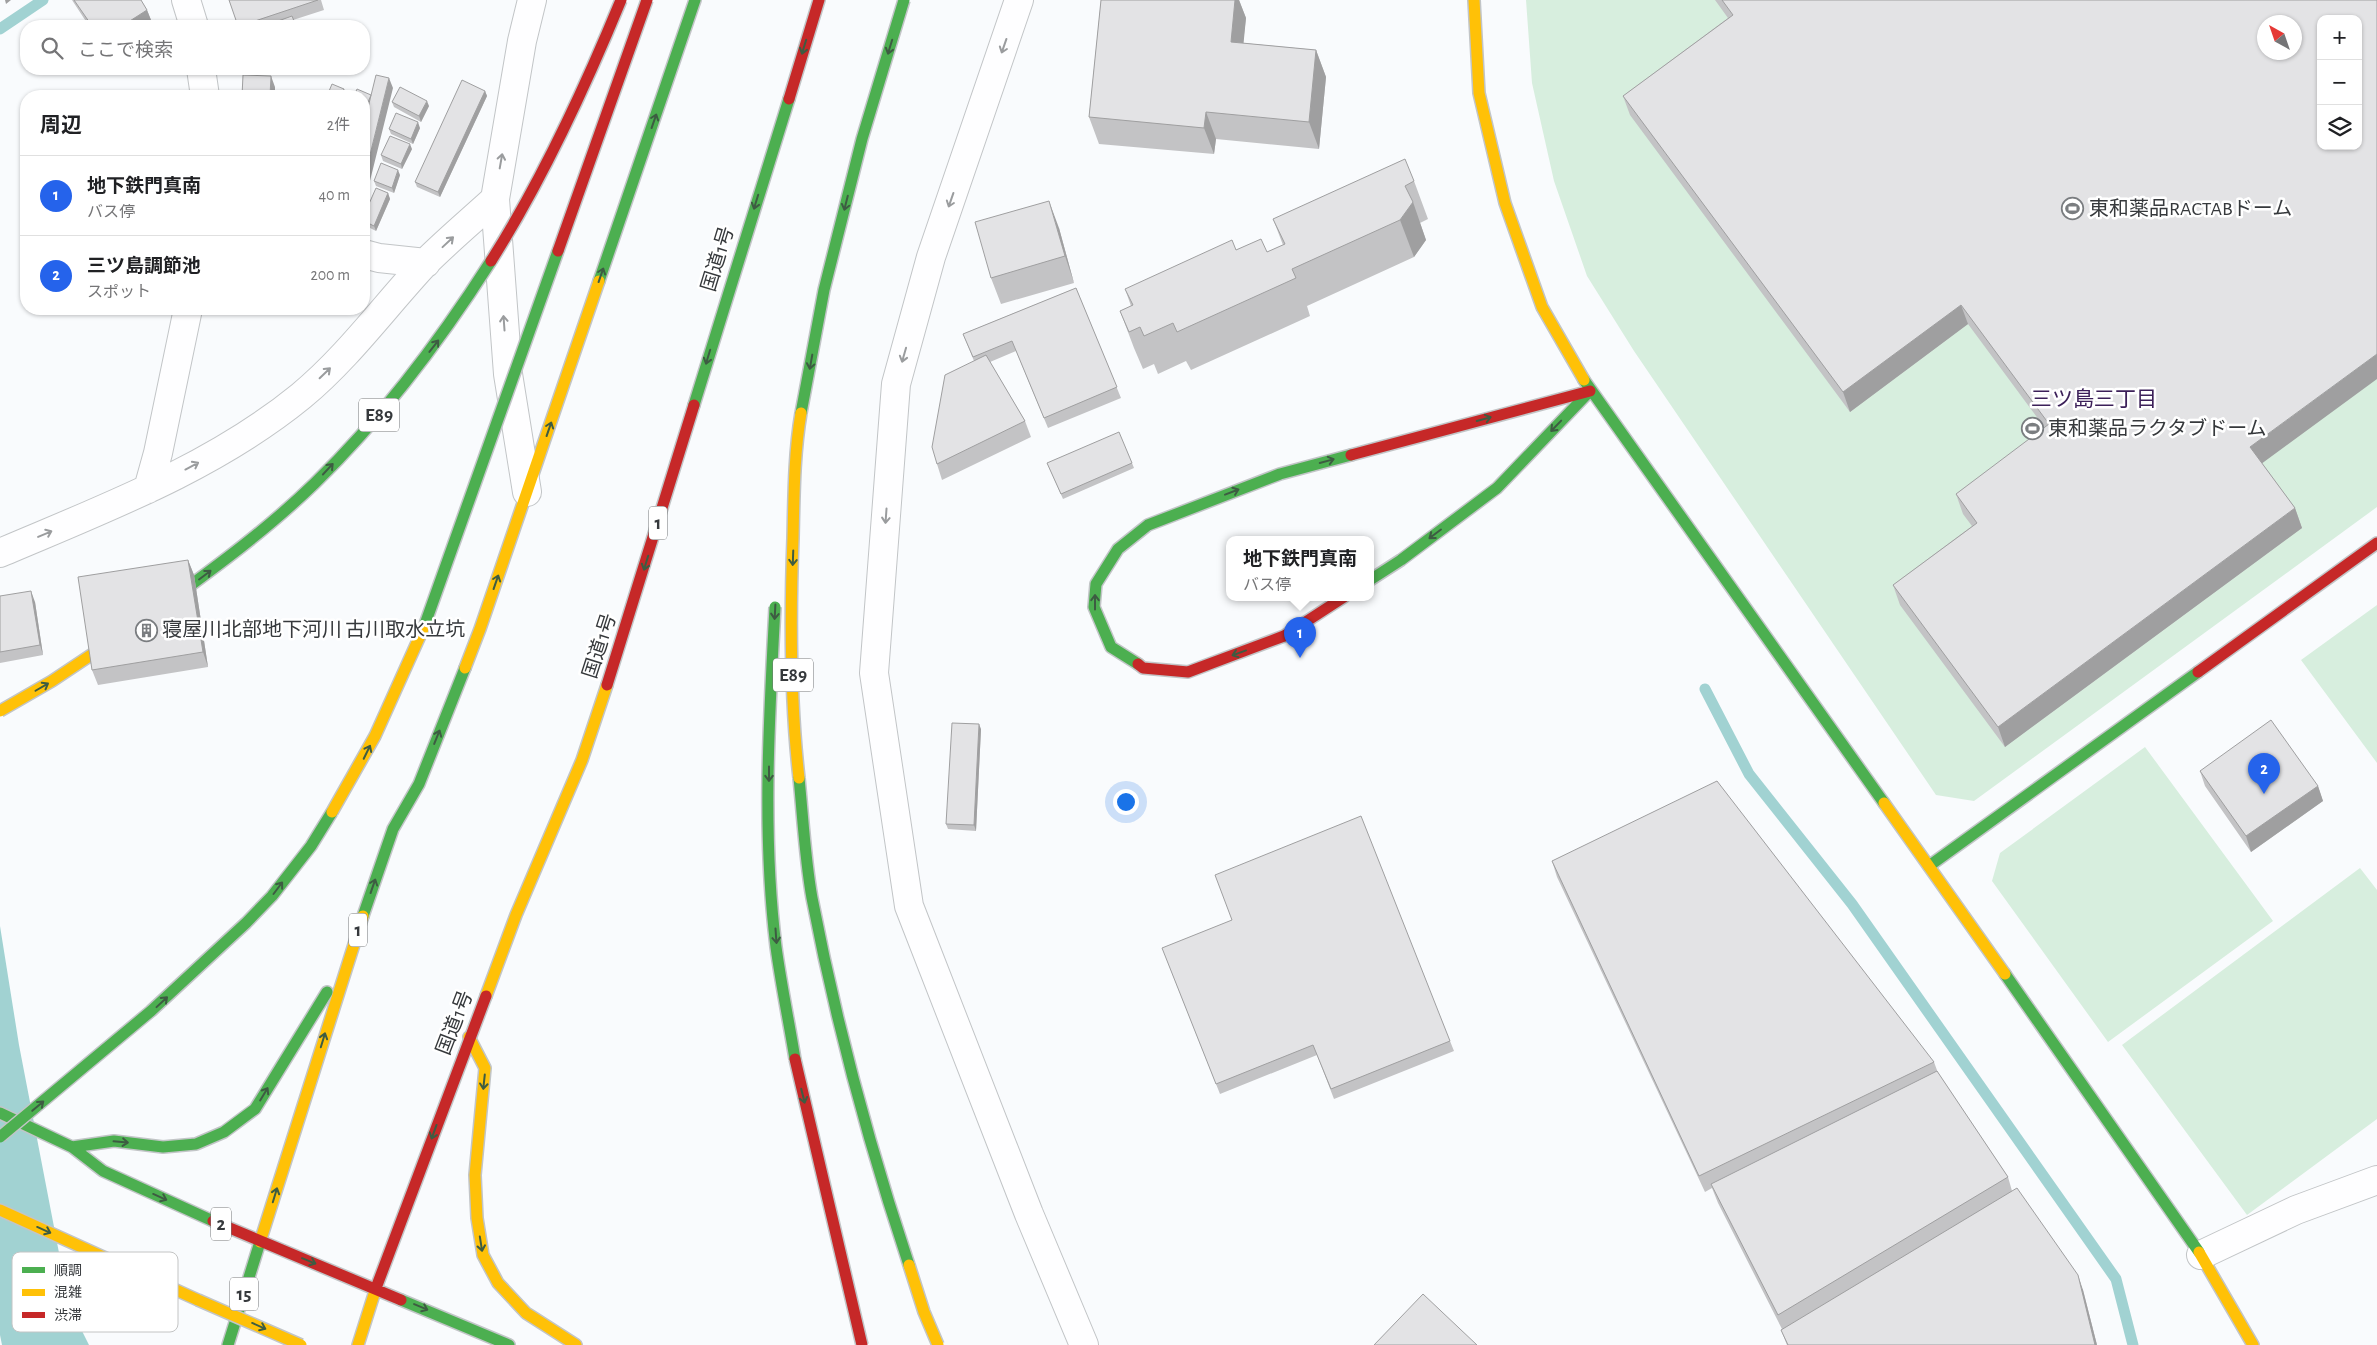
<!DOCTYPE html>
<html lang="ja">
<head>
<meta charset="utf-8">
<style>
  :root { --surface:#fff; --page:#f6f6f6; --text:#202124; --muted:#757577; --line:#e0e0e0; --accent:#2563eb }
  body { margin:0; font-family:"Alegreya Sans","Noto Sans JP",sans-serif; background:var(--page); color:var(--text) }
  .controls { position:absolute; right:15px; top:15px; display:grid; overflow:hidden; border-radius:10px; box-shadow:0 1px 4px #0004 }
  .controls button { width:45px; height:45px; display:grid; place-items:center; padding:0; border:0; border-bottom:1px solid var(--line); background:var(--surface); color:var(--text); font:25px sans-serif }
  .compass { position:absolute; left:2257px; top:15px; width:45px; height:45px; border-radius:50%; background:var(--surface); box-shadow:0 1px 4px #0004; rotate:320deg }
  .you { position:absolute; left:1125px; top:801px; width:18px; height:18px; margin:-12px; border:4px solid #fff; border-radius:50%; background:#1a73e8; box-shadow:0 0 0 8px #1a73e833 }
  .badge { display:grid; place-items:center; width:32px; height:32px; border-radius:50%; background:var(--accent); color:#fff; font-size:16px; font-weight:700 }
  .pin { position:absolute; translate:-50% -41px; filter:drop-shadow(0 1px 2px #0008) }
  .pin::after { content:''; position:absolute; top:26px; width:18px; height:15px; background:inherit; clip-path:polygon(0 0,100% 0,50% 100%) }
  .popup { position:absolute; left:1226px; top:536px; width:148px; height:65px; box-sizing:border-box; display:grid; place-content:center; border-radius:10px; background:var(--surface); filter:drop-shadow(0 1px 4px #0005); font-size:16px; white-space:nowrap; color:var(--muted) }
  .popup b { font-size:19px; color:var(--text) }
  .popup::after { content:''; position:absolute; left:50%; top:100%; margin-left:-10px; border:10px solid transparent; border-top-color:var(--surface) }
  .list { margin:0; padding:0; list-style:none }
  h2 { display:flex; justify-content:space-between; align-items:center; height:65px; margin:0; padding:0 20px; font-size:21px }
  h2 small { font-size:16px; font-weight:400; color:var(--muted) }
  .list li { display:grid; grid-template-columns:32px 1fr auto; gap:15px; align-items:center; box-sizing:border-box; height:80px; padding:0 20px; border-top:1px solid var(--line) }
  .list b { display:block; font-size:19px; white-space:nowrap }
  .list p { margin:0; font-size:16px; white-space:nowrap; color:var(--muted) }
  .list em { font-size:16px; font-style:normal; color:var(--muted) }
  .icon { flex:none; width:28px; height:28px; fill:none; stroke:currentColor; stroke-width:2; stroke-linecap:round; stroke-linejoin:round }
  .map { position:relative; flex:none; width:2377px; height:1345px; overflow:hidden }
  .search { position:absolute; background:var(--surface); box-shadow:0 1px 4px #0004; left:20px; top:20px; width:350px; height:55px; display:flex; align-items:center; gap:12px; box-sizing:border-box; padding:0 18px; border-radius:20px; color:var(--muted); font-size:19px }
  .panel { position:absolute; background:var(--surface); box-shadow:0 1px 4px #0004; left:20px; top:90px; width:350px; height:225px; border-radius:20px }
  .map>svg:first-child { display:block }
</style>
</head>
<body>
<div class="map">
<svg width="2377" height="1345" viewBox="0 0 2377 1345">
  <rect width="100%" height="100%" fill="#f9fbfd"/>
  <path fill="#d7eede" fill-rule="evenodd" d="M1526,0H2377V507L1974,801L1936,795L1634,351L1587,276L1554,181L1532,83ZM2321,19H2358V146H2321ZM2264,22H2294V52H2264Z
    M2377,605V763L2301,660Z
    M2145,747L2273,921L2108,1042L1992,881L2000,853Z
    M2360,868L2377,890V1119L2247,1215L2122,1045Z"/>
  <path fill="#a1d2d2" d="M0,926L19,1045L65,1284L71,1309L89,1345H2L0,1335Z"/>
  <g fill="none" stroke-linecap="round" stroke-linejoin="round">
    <path stroke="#a1d2d2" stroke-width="11" d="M0,29L43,0
      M1705,689L1749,774L1852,904L2116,1279L2133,1345"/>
    <defs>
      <path id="street" d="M186,0L194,26
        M1019,0L931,257L896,384L874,673L909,906L1029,1214L1084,1345
        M201,69L205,96
        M364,254L379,258L426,263
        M148,489L158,453L188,309
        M527,492L508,374L495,199L522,41L532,0
        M0,553C103,509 213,468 301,396C348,357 384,307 425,263C447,241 472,220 495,199
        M2201,1255L2296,1210L2377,1180"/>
      <path id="fast" d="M599,281L695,0
        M1584,380L1884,803
        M694,405L789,99
        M1370,580L1401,560L1497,488L1590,391
        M1138,664L1111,647L1094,607L1096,584L1118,549L1148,525L1280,474L1351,455
        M1929,866L2198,672
        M363,916L393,829L419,784L465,668
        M2005,974L2199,1252
        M0,1113L72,1147L103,1171L213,1221
        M72,1147L114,1141L163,1147L196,1144L224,1132L255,1109L327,992
        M401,1300L509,1345
        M228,1345L260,1242"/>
      <path id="slow" d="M1474,0L1479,93L1505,203L1542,307L1584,380
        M465,668L480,629L599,281
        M1884,803L2005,974
        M486,996L516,915L582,760L607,685
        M469,1037L485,1068L475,1175L477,1218L483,1255L498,1283L526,1313L576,1345
        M0,1210L198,1300
        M260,1242L363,916
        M2199,1252L2253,1345
        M358,1345L376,1288"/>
      <path id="jam" d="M789,99L819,0
        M1351,455L1590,391
        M1138,664L1143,668L1188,672L1284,636L1344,597
        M2198,672L2377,543
        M607,685L694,405
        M213,1221L401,1300
        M376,1288L486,996"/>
    </defs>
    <use href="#street" stroke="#c2c5c7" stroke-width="30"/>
    <use href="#fast" stroke="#c2c5c7" stroke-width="14"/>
    <use href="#slow" stroke="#c2c5c7" stroke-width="14"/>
    <use href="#jam" stroke="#c2c5c7" stroke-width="14"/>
    <use href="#street" stroke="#fefeff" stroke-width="28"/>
    <use href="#fast" stroke="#4caf50" stroke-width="11"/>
    <use href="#slow" stroke="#ffc107" stroke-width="11"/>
    <use href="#jam" stroke="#c62828" stroke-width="11"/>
    <defs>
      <path id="fast-bridge" d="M801,413L824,290L862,139L904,0
        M165,604C217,566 269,528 315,483C383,417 440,341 491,261
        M775,607C769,720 762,835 776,947C781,984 789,1022 795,1059
        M424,627L558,251
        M799,778C803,818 805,859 812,898C836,1023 869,1145 909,1265
        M0,1137L151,1011L246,923L272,896L311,846L332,812"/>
      <path id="slow-bridge" d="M0,711L52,681L121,635
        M799,778C790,699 790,617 793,538C794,496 794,454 801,413
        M332,812L375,736L424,627
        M909,1265L924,1312L938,1345
        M198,1300L301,1345"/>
      <path id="jam-bridge" d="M558,251L647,0
        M491,261C543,179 584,90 621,0
        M795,1059L862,1345"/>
    </defs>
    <use href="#fast-bridge" stroke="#c2c5c7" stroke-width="14" stroke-linecap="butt"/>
    <use href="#slow-bridge" stroke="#c2c5c7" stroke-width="14" stroke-linecap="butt"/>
    <use href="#jam-bridge" stroke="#c2c5c7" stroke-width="14" stroke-linecap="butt"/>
    <use href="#fast-bridge" stroke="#4caf50" stroke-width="11"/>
    <use href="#slow-bridge" stroke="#ffc107" stroke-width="11"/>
    <use href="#jam-bridge" stroke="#c62828" stroke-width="11"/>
  </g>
  <path fill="#c3c3c5" d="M72,0H141L147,10L151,20L142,26H89Z
    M229,0H321L324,10L293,20L296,26H238Z
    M1101,0H1239L1246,18L1243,43L1316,50L1326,77L1319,149L1216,139L1214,154L1099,144L1089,117Z
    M1715,0H2377L2262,463L2295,508L2302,528L2005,747L1900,605L1893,585L1972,526L1963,514L1956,494L2045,428L1968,324L1850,412L1630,115L1623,96L1728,18Z
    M257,69H311V71L258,72Z
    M485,91L487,96L440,197L417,187L415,182Z
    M392,102L429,106L421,122L394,107Z
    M420,128L413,144L391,134L389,129Z
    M412,149L402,169L383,161L381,155Z
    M400,175L394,193L376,186L374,181Z
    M1414,181L1428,219L1420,223L1426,240L1414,257L1307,306L1310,316L1191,370L1186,361L1158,374L1154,364L1143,369L1134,348L1120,311L1131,306L1125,289L1236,250L1267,252L1283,245L1273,219Z
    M388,193L390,199L376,231L364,225V215Z
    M1059,228L1074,283L1001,304L991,278Z
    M1076,288L1121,398L1048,428L1016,351L990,362L1025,421L1031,437L942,480L937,464L974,361L963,334Z
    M1047,463H1132L1134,468L1063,499Z
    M188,560L194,575L208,667L98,685L92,670Z
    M0,596L35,602L43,655L0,663Z
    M981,729L976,831L948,829L946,824Z
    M2200,771L2318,786L2323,801L2251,852L2205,786Z
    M1552,861L1934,1062L1938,1073L2008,1177L2012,1191L2083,1290L2097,1345H1787L1781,1330L1782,1329L1718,1203L1712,1188L1705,1192L1557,877Z
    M1166,958L1450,1041L1454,1051L1334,1099L1317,1055L1220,1094Z"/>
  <path fill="#9f9fa0" d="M5,0H11L6,4Z
    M1235,0H1239L1246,18L1241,69L1231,42Z
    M147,10L151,20L142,26H122Z
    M1316,50L1326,77L1319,149L1309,122Z
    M271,76L275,87V96H270Z
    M389,78L393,88L364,205V179Z
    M344,89L346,94L345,96H341Z
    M485,91L487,96L440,197L438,192Z
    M371,95L364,122V112Z
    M427,101L429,106L421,122L419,116Z
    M1206,112L1216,139L1214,154L1204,128Z
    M418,122L420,128L413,144L411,139Z
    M410,144L412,149L402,169L401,164Z
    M398,170L400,175L394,193L392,188Z
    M388,193L390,199L376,231L374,226Z
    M1049,201L1059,228L1074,283L1065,256Z
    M1413,202L1426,240L1414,257L1400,220Z
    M1961,305L1968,324L1850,412L1843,392Z
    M2377,354V379L2257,467L2250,447Z
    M2295,508L2302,528L2005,747L1998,727Z
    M188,560L194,575L208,667L203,652Z
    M31,591L35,602L43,655L40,645Z
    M979,724L981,729L976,831L974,825Z
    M2318,786L2323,801L2251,852L2246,836Z
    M2078,1275L2083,1290L2097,1345H2095Z"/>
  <path fill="#e3e3e5" stroke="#9f9fa0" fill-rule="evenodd" d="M74,0H141L147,10L122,26H92Z
    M229,0H318L240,26H238Z
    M1101,0H1235L1231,42L1316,50L1309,122L1206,112L1204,128L1089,117Z
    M1722,0H2377V354L2250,447L2295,508L1998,727L1893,585L1977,523L1956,494L2049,424L1961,305L1843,392L1623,96L1733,15ZM2321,19H2358V146H2321ZM2264,22H2294V52H2264Z
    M292,16L296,26H264Z
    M243,75L271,76L270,96H242Z
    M376,75L389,78L364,179V124Z
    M462,80L485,91L438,192L415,182Z
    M332,84L344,89L341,96H327Z
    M400,87L427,101L419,116L392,102Z
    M357,89L371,95L364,112V96H354Z
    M396,113L418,122L411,139L389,129Z
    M390,136L410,144L401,164L381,155Z
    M1405,159L1414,181L1405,186L1413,202L1400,220L1292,269L1296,278L1177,332L1173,323L1144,336L1140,327L1129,332L1120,311L1133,305L1125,289L1232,240L1236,250L1261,239L1267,252L1285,244L1273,219Z
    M381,163L398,170L392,188L374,181Z
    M376,188L388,193L374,226L364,221V215Z
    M1049,201L1065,256L991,278L975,222Z
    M1076,288L1117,387L1044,418L1012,341L973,357L963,334Z
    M986,355L1025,421L937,464L932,447L945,375Z
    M1119,432L1132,463L1061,494L1047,463Z
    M188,560L203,652L92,670L78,577Z
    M31,591L40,645L0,652V596Z
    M2271,720L2318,786L2246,836L2200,771Z
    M952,723L979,724L974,825L946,824Z
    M1717,781L1934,1062L1699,1176L1552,861Z
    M1361,816L1450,1041L1331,1089L1313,1045L1216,1084L1162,948L1232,920L1215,875Z
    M1937,1071L2008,1177L1778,1315L1711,1184Z
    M2017,1188L2078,1275L2095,1345H1788L1781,1330Z
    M1423,1294L1477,1345H1374Z"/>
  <defs><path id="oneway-shaft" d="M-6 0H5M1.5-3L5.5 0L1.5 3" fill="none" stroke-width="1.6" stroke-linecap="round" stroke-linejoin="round" transform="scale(1.25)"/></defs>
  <g stroke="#9a9c9e">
    <use href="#oneway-shaft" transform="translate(1004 46) rotate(109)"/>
    <use href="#oneway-shaft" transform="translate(501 161) rotate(-80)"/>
    <use href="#oneway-shaft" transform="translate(951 200) rotate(109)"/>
    <use href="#oneway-shaft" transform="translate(448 242) rotate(-43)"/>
    <use href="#oneway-shaft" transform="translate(504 323) rotate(-94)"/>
    <use href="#oneway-shaft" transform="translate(904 355) rotate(106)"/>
    <use href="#oneway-shaft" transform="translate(325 373) rotate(-44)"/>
    <use href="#oneway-shaft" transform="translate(192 466) rotate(-28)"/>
    <use href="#oneway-shaft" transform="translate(886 516) rotate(94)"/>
    <use href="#oneway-shaft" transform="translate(45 534) rotate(-23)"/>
  </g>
  <g stroke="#3d5c42">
    <use href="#oneway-shaft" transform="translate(804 47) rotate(107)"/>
    <use href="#oneway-shaft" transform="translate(890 47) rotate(107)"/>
    <use href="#oneway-shaft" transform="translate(654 121) rotate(-71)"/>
    <use href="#oneway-shaft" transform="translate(756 202) rotate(107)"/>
    <use href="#oneway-shaft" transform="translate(846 203) rotate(104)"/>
    <use href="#oneway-shaft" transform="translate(601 275) rotate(-71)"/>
    <use href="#oneway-shaft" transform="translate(434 346) rotate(-52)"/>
    <use href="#oneway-shaft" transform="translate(708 357) rotate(107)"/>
    <use href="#oneway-shaft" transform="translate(811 362) rotate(100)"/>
    <use href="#oneway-shaft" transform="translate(1484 419) rotate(-15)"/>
    <use href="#oneway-shaft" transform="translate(1556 426) rotate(134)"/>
    <use href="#oneway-shaft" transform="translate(549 429) rotate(-71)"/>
    <use href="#oneway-shaft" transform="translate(1327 461) rotate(-15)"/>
    <use href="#oneway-shaft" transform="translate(328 469) rotate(-47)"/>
    <use href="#oneway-shaft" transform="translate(1232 492) rotate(-21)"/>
    <use href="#oneway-shaft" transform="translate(1435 534) rotate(143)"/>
    <use href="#oneway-shaft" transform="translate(793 558) rotate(92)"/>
    <use href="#oneway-shaft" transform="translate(646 563) rotate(107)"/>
    <use href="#oneway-shaft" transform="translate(205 575) rotate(-37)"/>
    <use href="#oneway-shaft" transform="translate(496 582) rotate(-71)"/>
    <use href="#oneway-shaft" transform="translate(1095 602) rotate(-90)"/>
    <use href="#oneway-shaft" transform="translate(775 612) rotate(93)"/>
    <use href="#oneway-shaft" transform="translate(1239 653) rotate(160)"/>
    <use href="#oneway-shaft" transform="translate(42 687) rotate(-30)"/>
    <use href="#oneway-shaft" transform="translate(437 737) rotate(-68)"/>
    <use href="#oneway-shaft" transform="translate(367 752) rotate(-64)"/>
    <use href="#oneway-shaft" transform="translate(769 774) rotate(90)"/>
    <use href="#oneway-shaft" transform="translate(373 886) rotate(-71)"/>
    <use href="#oneway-shaft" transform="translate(278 888) rotate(-53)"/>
    <use href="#oneway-shaft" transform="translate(776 936) rotate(86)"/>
    <use href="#oneway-shaft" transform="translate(162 1002) rotate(-43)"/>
    <use href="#oneway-shaft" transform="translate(323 1040) rotate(-73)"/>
    <use href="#oneway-shaft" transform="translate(484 1082) rotate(96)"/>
    <use href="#oneway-shaft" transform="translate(264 1094) rotate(-59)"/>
    <use href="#oneway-shaft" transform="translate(803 1096) rotate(76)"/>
    <use href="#oneway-shaft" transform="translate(38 1106) rotate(-40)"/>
    <use href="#oneway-shaft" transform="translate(434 1132) rotate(110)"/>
    <use href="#oneway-shaft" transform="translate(121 1142) rotate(5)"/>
    <use href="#oneway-shaft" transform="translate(275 1195) rotate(-73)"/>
    <use href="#oneway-shaft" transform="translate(160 1197) rotate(24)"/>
    <use href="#oneway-shaft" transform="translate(44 1230) rotate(24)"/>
    <use href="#oneway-shaft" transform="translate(481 1244) rotate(81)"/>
    <use href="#oneway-shaft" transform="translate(309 1261) rotate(22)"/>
    <use href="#oneway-shaft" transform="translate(421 1307) rotate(23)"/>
    <use href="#oneway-shaft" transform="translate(259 1326) rotate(24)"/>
  </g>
  <defs>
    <symbol id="stadium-ring" viewBox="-11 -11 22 22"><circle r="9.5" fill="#fff" stroke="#7a7d80" stroke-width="1.5"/><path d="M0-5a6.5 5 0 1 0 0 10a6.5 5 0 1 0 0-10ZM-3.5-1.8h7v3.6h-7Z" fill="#7a7d80"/></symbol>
    <symbol id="building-ring" viewBox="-11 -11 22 22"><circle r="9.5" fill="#fff" stroke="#7a7d80" stroke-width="1.5"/><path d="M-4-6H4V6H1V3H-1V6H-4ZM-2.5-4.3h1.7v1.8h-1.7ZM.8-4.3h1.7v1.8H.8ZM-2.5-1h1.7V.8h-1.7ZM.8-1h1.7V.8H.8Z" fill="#7a7d80"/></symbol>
  </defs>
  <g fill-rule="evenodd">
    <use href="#stadium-ring" x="2060" y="196" width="25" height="25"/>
    <use href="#stadium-ring" x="2020" y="416" width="25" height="25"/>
    <use href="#building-ring" x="134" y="618" width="25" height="25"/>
  </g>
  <g text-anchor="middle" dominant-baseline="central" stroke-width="5" stroke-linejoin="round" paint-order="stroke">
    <g fill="#fff" stroke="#727476" stroke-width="1">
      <rect x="359" y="398.5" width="40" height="33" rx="4"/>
      <rect x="649" y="506.5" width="18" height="33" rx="4"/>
      <rect x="773" y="658.5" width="40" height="33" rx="4"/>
      <rect x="349" y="913.5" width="18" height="33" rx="4"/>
      <rect x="211" y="1207.5" width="20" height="33" rx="4"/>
      <rect x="230" y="1277.5" width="28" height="33" rx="4"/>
    </g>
    <g font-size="19" font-weight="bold" fill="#36393c">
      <text x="379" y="415">E89</text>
      <text x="658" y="523">1</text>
      <text x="793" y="675">E89</text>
      <text x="358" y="930">1</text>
      <text x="221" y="1224">2</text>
      <text x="244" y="1294">15</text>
    </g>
    <g font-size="20" fill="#36393c" stroke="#fff" text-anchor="start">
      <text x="2089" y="209">東和薬品RACTABドーム</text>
      <text x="2048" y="429">東和薬品ラクタブドーム</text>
      <text x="162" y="630">寝屋川北部地下河川 古川取水立坑</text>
    </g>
    <g font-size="20" fill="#36393c" stroke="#fff">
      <text transform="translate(718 259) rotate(-73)">国道1号</text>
      <text transform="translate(600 646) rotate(-72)">国道1号</text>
      <text transform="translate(455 1023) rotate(-69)">国道1号</text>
    </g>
    <g font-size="21" fill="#3c2059" stroke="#fff">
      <text x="2094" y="399">三ツ島三丁目</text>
    </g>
  </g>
  <rect x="12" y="1252" width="166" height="80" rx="8" fill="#fff" stroke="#c3c4c4" stroke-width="1"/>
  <rect x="22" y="1267" width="23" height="6" fill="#4caf50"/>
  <rect x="22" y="1289" width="23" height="7" fill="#ffc107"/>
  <rect x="22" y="1312" width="23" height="6" fill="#c62828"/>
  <g font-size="14" fill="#36393c">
    <text x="54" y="1275">順調</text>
    <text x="54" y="1297">混雑</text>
    <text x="54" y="1320">渋滞</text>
  </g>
</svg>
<div class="controls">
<button>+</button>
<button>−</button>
<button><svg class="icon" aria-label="layers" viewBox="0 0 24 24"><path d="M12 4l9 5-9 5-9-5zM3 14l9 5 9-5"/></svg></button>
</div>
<svg class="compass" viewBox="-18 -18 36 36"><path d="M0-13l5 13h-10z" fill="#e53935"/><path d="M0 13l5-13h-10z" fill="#757577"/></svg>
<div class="you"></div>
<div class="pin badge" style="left:1300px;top:658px">1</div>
<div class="popup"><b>地下鉄門真南</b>バス停</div>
<div class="pin badge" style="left:2264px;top:794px">2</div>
<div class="search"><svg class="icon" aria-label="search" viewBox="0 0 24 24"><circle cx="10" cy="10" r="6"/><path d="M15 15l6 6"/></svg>ここで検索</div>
<section class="panel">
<h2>周辺<small>2件</small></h2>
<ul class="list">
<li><span class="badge">1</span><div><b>地下鉄門真南</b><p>バス停</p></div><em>40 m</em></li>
<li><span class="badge">2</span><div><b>三ツ島調節池</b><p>スポット</p></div><em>200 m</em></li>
</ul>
</section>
</div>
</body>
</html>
